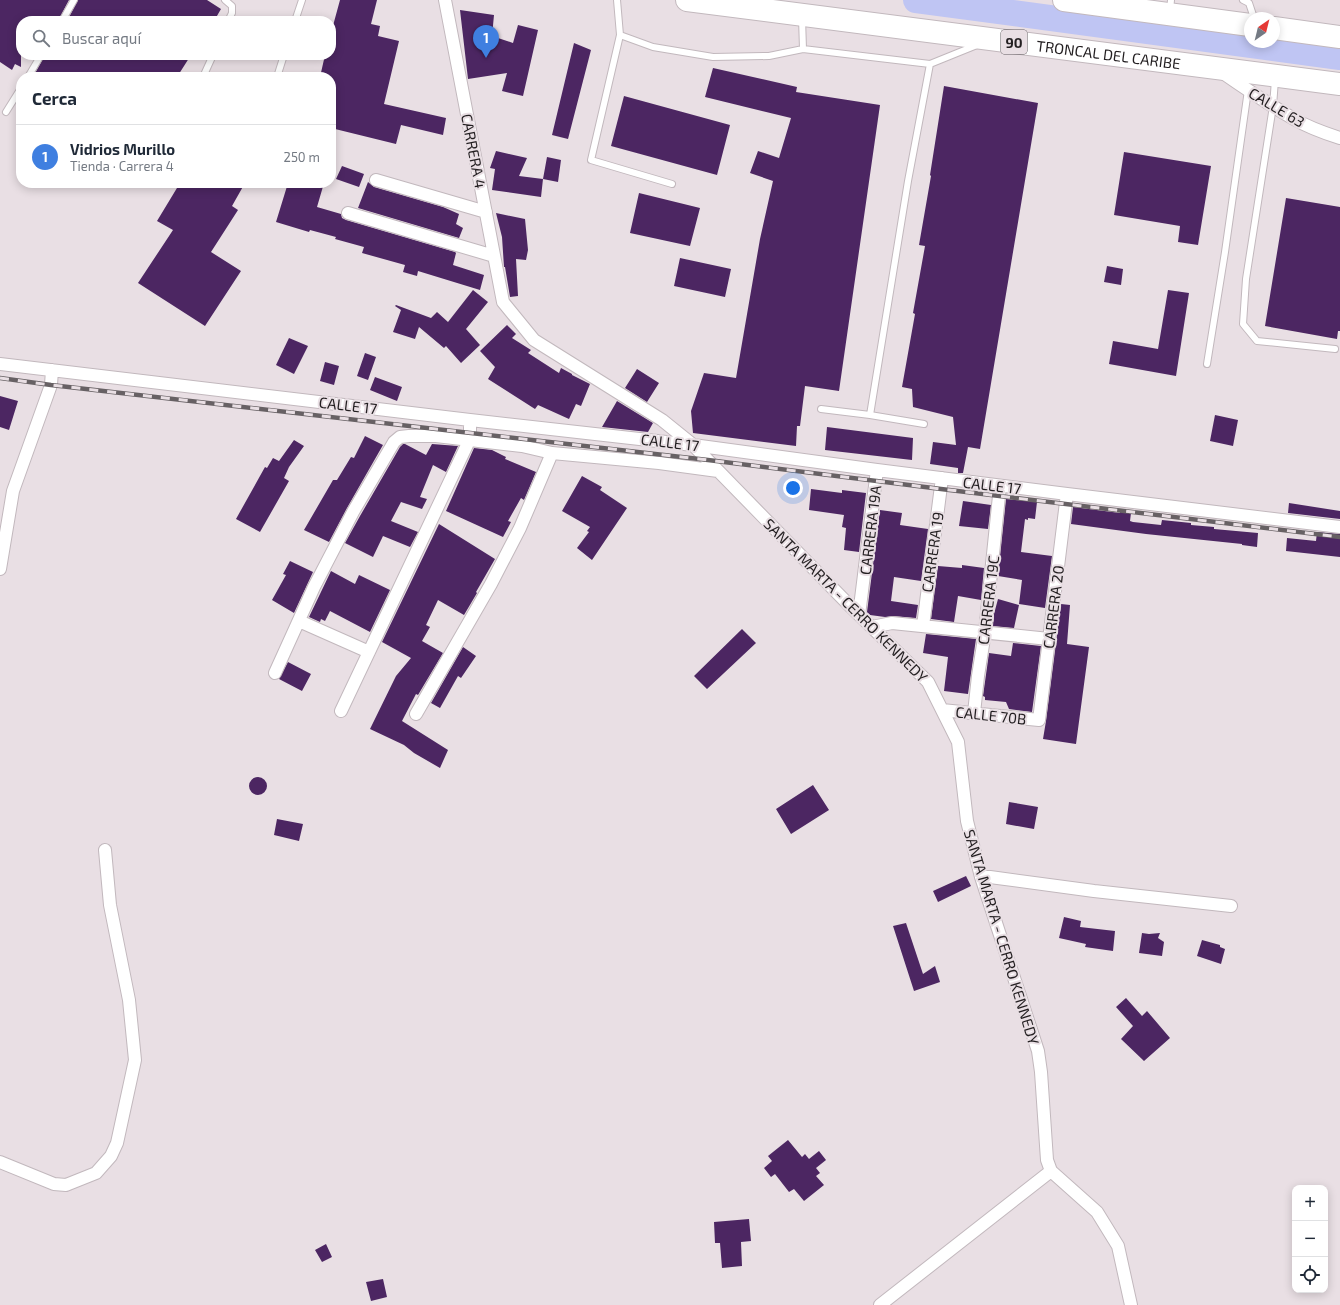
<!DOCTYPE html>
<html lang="es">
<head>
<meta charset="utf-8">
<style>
  :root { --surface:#fff; --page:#f2f2f3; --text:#1f2937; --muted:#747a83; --line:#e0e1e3; --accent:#276b5e }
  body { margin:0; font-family:"Exo 2",sans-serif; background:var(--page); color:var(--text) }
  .controls { position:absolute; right:12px; bottom:12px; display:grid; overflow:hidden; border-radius:8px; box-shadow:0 2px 10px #0003 }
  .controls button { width:36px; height:36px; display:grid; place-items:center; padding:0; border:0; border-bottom:1px solid var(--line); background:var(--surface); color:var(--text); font:20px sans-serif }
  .compass { position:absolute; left:1244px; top:12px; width:36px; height:36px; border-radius:50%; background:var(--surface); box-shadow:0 2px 10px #0003; rotate:35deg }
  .you { position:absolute; left:793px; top:488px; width:14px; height:14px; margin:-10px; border:3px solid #fff; border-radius:50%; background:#1a73e8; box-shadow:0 0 0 6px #1a73e833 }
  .badge { display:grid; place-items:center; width:26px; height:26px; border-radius:50%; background:var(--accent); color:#fff; font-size:13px; font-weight:700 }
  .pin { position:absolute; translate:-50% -33px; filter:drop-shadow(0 1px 2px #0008) }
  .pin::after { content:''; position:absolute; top:21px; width:14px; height:12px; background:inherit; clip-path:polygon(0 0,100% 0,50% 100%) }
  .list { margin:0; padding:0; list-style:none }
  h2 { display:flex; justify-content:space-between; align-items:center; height:52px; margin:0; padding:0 16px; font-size:17px }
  h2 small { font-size:13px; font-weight:400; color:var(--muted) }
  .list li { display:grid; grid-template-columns:26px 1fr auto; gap:12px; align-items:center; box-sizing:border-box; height:64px; padding:0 16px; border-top:1px solid var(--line) }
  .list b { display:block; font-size:15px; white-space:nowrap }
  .list p { margin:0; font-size:13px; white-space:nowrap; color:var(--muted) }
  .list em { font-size:13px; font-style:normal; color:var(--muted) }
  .icon { flex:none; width:22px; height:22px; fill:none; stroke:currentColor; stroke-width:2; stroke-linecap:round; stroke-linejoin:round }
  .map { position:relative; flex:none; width:1340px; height:1305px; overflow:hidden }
  .search { position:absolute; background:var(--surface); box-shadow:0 2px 10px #0003; left:16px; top:16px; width:320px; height:44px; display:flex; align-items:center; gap:10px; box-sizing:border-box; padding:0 14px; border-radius:16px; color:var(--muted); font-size:15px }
  .panel { position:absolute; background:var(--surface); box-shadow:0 2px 10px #0003; left:16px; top:72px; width:320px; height:116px; border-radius:16px }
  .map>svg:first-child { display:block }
</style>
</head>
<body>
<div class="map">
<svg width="1340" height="1305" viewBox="0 0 1340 1305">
  <rect width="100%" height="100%" fill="#e9dfe4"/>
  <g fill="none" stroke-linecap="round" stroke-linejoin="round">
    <path stroke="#bfc5f3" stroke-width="26" d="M916,0L1340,57"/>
  </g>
  <path fill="#4c2662" d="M0,0H69L58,21H21V67L15,64L12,70L0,62Z
    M78,0H207L221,9L214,21H67Z
    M340,0H377L371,24L380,26L378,36L399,41L384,104L446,118L443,135L401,125L396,144L331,128V77H320L325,55H331V33Z
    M460,10L494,15L492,36L513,43L518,25L538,30L523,96L502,91L507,73L468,79Z
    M574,43L591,50L568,139L552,135Z
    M45,55H191L177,77H33Z
    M713,68L797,87L796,92L880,105L839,391L805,386L800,426H797L796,446L693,433L691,411L704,373L736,378L760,239L773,181L750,173L758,151L779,158L791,118L705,97Z
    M944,86L1038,103L980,449L968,447L963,473H958V468L930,464L933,442L956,445L953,417L913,407L912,389L902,387L915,314L913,313L925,246L919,245L931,176L930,175Z
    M624,96L730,125L717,175L611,146Z
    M496,151L527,158L519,176L543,179L541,197L492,190L495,169L490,168Z
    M1124,152L1211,166L1198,245L1178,242L1180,226L1114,215Z
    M547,157L561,160L558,182L543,179Z
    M342,166L364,174L359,187L336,179Z
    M368,182L374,187L443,207L459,214L456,224L463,228L459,238L358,208Z
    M180,183H245L232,206L238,210L211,252L241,271L205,326L138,283L173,230L157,221Z
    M288,183H324L317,207L341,214L342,218L346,220L455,252L456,253L453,265L484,275L480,290L418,271L417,276L403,272L405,265L362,253L364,247L335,239L336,237L310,230L309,232L276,222Z
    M639,193L700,208L690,246L630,233Z
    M1286,198L1340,207V331H1338L1337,339L1265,326Z
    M496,213L525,219L528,250L526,260L516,259L518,296L510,297L505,267H504L502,237Z
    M680,258L731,269L725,297L674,286Z
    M1107,266L1123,269L1121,285L1104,282Z
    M473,290L488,302L466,329L480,345L461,363L446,346L444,348L419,327L415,339L393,332L401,310L395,306L396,305L431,318L437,312L448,322Z
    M1168,290L1189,293L1176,376L1109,364L1113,341L1158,349Z
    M507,325L516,334L512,338L531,350L528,353L559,373L561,368L572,374V375L590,384L581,406L576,404L569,419L538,405L535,409L488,379L495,367L480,351Z
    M289,338L308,346L294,374L276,365Z
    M365,353L376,357L368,380L357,376Z
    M325,362L339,366L334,385L320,381Z
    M637,369L659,383L647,402L625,388Z
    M375,377L402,387L397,401L370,390Z
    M0,396L18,401L9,430L0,427Z
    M617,401L653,423L648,432L602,427Z
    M1215,415L1238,420L1233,446L1210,441Z
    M827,427L913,438L912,460L825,450Z
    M365,436L383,445L347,508L329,542L304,530L333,480H337L351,457L354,458Z
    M294,440L304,446L289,467L284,478L289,481L260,532L236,519L265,467L267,468L273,458L279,461Z
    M403,444H405L426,455L432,444L458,446L446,472L433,465L420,497L427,499L422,509L401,502L391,521L418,532L410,547L383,536L373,557L345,543L360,516L400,447Z
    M474,448L492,450L506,457L505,459L536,472L524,500L521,498L508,521L511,522L503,537L446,511Z
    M582,476L602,487L600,490L627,508L592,560L577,548L589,532L587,531L590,527L562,511Z
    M811,489L842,493V490L866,493L859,552L844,550L846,528L842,527L844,515L809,510Z
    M1006,499L1037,502L1035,519L1028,518V520L1025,519L1021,552L1052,556L1045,608L1019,604L1022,580L998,576Z
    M963,501L991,505L988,529L959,526Z
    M1289,503L1340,511V519L1288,513Z
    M1073,507L1120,513V511L1131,513L1130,521L1133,522L1161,525L1162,520L1191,523V525L1214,527V529L1258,533L1257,547L1242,545V544L1146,534L1071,524Z
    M880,510L902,513L900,525L928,529L921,581L894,577L891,601L918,605L916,618L893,616L885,617L870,615L867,612Z
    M439,524L495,559L476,592L477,593L464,615L438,600L426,625L430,627L422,641L443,653L418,695L416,694L402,721L448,750L440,768L414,753L404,745L370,729L396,676L411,658L382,642Z
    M1317,532L1340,534V557L1286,551L1287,538L1316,541Z
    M290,561L313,572L294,613L272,600L286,575L283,574Z
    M962,565L984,568L981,600L958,596L954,622L931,619L938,566L962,568Z
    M331,571L355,584L359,575L390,590L370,632L330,611L325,621L321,619L320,622L309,617Z
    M998,599L1019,605L1014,628L993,626L994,614Z
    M1061,604L1070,605L1067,644L1089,647L1076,744L1043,739L1046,721Z
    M742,629L756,643L707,689L694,676Z
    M926,634L976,639L968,694L944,691L948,657L923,653Z
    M1013,643L1041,646L1032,712L1009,709L1006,702L985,700V697L983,696L989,653L1011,656Z
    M463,647L476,656L461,678L458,676L440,708L431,703Z
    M288,662L311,674L302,691L279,679Z
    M249 786a9 9 0 1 1 18 0a9 9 0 1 1-18 0Z
    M813,785L829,810L791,834L776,809Z
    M1009,802L1038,807L1034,829L1006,824Z
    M277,819L303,824L299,841L274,835Z
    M966,876L971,886L938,902L933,891Z
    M1064,917L1081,921L1080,927L1115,931L1113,951L1085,947L1086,944L1059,938Z
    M906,923L923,974L935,966L940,982L914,991L893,926Z
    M1142,933L1149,934L1160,933L1158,938L1164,942L1162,956L1139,953Z
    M1202,940L1220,945V947L1225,949L1221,964L1197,956Z
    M1126,998L1142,1016L1147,1011L1170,1038L1144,1061L1121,1039L1133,1026L1116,1007Z
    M788,1140L802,1157L805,1154L809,1159L819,1151L826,1160L816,1168L820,1173L816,1176L824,1185L804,1201L794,1189L789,1192L775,1174L771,1177L764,1168L772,1161L768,1156Z
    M749,1219L751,1241L741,1242L742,1266L722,1268L720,1243H715L714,1222Z
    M326,1244L332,1257L322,1262L315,1250Z
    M383,1279L387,1297L371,1301L366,1282Z"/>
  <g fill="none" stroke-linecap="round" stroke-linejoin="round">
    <defs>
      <path id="lane" d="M225,0L232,6V13L228,21
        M617,0L620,35L653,47L713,57L769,56L803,49L930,64L977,45
        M1243,0L1249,3L1254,18
        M1170,10L1171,0
        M802,18L803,49
        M62,21L74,0
        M295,21L302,0
        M620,35L591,160L672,184
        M28,77L41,55
        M203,77L213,55
        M277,77L284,55
        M1275,80L1273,106L1246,279L1243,324L1257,341L1335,349
        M6,112L21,88
        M1207,364L1225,252L1248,90
        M821,409L870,415L924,424
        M870,415L908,181L930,64"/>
      <path id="street" d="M445,0L503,302L534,340L662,420L693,445L851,607L928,682L958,742L967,821L981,877L1038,1051L1041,1072L1047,1160L1051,1171L1097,1212L1118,1246L1131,1305
        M1223,73C1246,89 1270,105 1294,119C1308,127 1324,133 1340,138
        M376,180L486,212
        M348,213L494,256
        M0,364L470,420L693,445L877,470L1067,494L1340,527
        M552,453L659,463L718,471
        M0,569L13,491L51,385L52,370
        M859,615L877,470
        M299,621L369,652
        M923,626L942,478
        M872,627L892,623L1049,639
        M275,673L314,587L353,512L394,442L400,437L409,436H436L522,446L552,453L520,528L491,584L416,714
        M942,710L1039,720L1067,494
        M341,711L467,445L470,433V420
        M974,713L978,676L985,632L1000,486
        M981,877H990L1094,891L1231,906
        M0,1162L54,1184L66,1185L96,1173L111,1156L117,1143L135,1060L129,1000L110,905L105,850
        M880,1305L1051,1171"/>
      <g id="highway">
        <path id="s1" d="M687,0L1340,84"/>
        <path d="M1064,0L1250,25"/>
        <path d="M1274,28L1340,37"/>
      </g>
    </defs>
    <use href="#lane" stroke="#c2b8bd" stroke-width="8"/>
    <use href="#street" stroke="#c2b8bd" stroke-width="14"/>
    <use href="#highway" stroke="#c2b8bd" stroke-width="24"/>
    <use href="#lane" stroke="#fff" stroke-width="6"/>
    <use href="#street" stroke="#fff" stroke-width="12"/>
    <use href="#highway" stroke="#fff" stroke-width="22"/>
    <defs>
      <path id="rail" d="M0,378L51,385L708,460L941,489L1340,537"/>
    </defs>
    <use href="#rail" stroke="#676164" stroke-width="4.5"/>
    <use href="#rail" stroke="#e9dfe4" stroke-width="3" stroke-dasharray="9" stroke-linecap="butt"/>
  </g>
  <g text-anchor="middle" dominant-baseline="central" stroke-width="4" stroke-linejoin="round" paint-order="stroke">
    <rect fill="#e9dfe4" stroke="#5e595c" stroke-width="1" x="1001" y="30" width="26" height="24" rx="3"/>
    <g font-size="14" font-weight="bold" fill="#231f21">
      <text x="1014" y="42">90</text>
    </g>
    <g font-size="15" fill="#231f21" stroke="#e9dfe4">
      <text stroke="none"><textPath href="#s1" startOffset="425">TRONCAL DEL CARIBE</textPath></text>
      <text transform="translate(1277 107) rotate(31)">CALLE 63</text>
      <text transform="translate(474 151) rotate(79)">CARRERA 4</text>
      <text transform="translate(348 405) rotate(7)">CALLE 17</text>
      <text transform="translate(670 442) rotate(7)">CALLE 17</text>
      <text transform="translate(992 485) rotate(7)">CALLE 17</text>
      <text transform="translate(870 530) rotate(-83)">CARRERA 19A</text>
      <text transform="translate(932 552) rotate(-82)">CARRERA 19</text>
      <text transform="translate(846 600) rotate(45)">SANTA MARTA - CERRO KENNEDY</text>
      <text transform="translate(988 600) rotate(-83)">CARRERA 19C</text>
      <text transform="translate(1053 607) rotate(-83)">CARRERA 20</text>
      <text transform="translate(991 715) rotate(6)">CALLE 70B</text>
      <text transform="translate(1002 937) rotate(73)">SANTA MARTA - CERRO KENNEDY</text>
    </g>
  </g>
</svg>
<div class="controls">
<button>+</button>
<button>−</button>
<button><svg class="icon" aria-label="locate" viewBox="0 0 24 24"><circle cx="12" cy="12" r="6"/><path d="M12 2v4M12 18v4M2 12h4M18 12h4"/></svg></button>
</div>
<svg class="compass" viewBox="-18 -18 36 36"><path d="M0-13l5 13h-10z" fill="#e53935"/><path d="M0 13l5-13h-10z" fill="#747a83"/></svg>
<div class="you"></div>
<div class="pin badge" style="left:486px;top:58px;background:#3f7fe0">1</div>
<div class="search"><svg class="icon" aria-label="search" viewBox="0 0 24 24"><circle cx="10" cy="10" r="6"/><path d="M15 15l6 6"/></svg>Buscar aquí</div>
<section class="panel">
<h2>Cerca<small></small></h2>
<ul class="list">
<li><span class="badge" style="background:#3f7fe0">1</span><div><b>Vidrios Murillo</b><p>Tienda · Carrera 4</p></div><em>250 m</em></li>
</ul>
</section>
</div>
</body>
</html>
